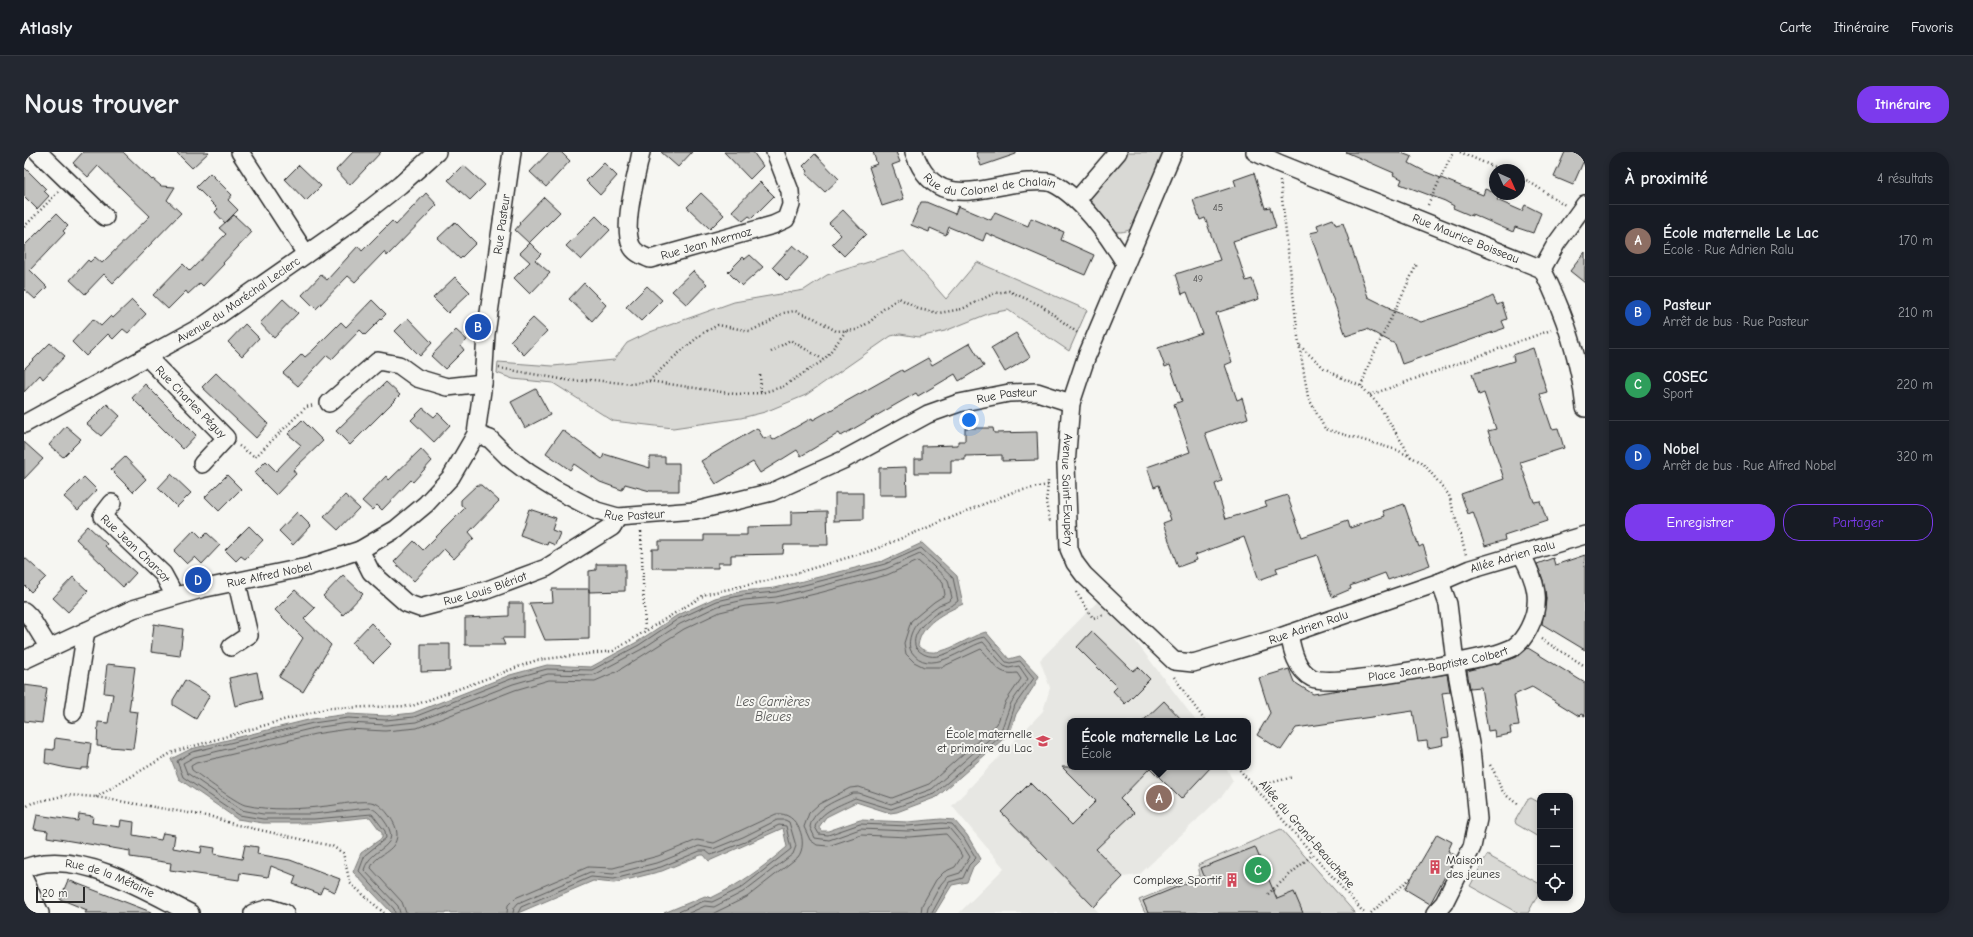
<!DOCTYPE html>
<html lang="fr">
<head>
<meta charset="utf-8">
<style>
  :root { --surface:#171b24; --page:#242831; --text:#f1f3f6; --muted:#9ea1a6; --line:#363941; --accent:#7c3aed }
  body { margin:0; font-family:"Comic Neue",sans-serif; background:var(--page); color:var(--text) }
  .controls { position:absolute; right:12px; bottom:12px; display:grid; overflow:hidden; border-radius:8px; box-shadow:0 2px 6px #0003 }
  .controls button { width:36px; height:36px; display:grid; place-items:center; padding:0; border:0; border-bottom:1px solid var(--line); background:var(--surface); color:var(--text); font:20px sans-serif }
  .compass { position:absolute; left:1465px; top:12px; width:36px; height:36px; border-radius:50%; background:var(--surface); box-shadow:0 2px 6px #0003; rotate:135deg }
  .scale { position:absolute; left:12px; bottom:10px; width:49px; box-sizing:border-box; padding-left:4px; border:2px solid #2b2b2b; border-top:0; font-size:11px; line-height:14px; white-space:nowrap; color:#2b2b2b; -webkit-text-stroke:3px #f6f6f2; paint-order:stroke }
  .you { position:absolute; left:945px; top:268px; width:14px; height:14px; margin:-10px; border:3px solid #fff; border-radius:50%; background:#1a73e8; box-shadow:0 0 0 6px #1a73e833 }
  .badge { display:grid; place-items:center; width:26px; height:26px; border-radius:50%; background:var(--accent); color:#fff; font-size:13px; font-weight:700 }
  .pin { position:absolute; translate:-50% -50%; border:2px solid #fff; box-shadow:0 1px 4px #0006 }
  .popup { position:absolute; left:1043px; top:566px; width:184px; height:52px; box-sizing:border-box; display:grid; place-content:center; border-radius:8px; background:var(--surface); filter:drop-shadow(0 1px 3px #0005); font-size:13px; white-space:nowrap; color:var(--muted) }
  .popup b { font-size:15px; color:var(--text) }
  .popup::after { content:''; position:absolute; left:50%; top:100%; margin-left:-8px; border:8px solid transparent; border-top-color:var(--surface) }
  .list { margin:0; padding:0; list-style:none }
  h2 { display:flex; justify-content:space-between; align-items:center; height:52px; margin:0; padding:0 16px; font-size:17px }
  h2 small { font-size:13px; font-weight:400; color:var(--muted) }
  .list li { display:grid; grid-template-columns:26px 1fr auto; gap:12px; align-items:center; box-sizing:border-box; height:72px; padding:0 16px; border-top:1px solid var(--line) }
  .list b { display:block; font-size:15px; white-space:nowrap }
  .list p { margin:0; font-size:13px; white-space:nowrap; color:var(--muted) }
  .list em { font-size:13px; font-style:normal; color:var(--muted) }
  .actions { display:flex; gap:8px; padding:12px 16px }
  .actions a { flex:1; padding:9px 0; border:1px solid var(--accent); border-radius:16px; text-align:center; font-size:14px; color:var(--accent) }
  .actions .main { background:var(--accent); color:#fff }
  .icon { flex:none; width:22px; height:22px; fill:none; stroke:currentColor; stroke-width:2; stroke-linecap:round; stroke-linejoin:round }
  .map { position:relative; flex:none; width:1561px; height:761px; overflow:hidden; border-radius:16px }
  header { display:flex; align-items:center; gap:24px; box-sizing:border-box; height:56px; padding:0 20px; background:var(--surface); border-bottom:1px solid var(--line) }
  header strong { font-size:19px }
  nav { display:flex; gap:22px; margin-inline-start:auto; font-size:14px }
  .intro { display:flex; align-items:center; justify-content:space-between; box-sizing:border-box; height:96px; padding:0 24px }
  h1 { margin:0; font-size:28px }
  .button { padding:10px 18px; border-radius:16px; background:var(--accent); color:#fff; font-size:14px; font-weight:700 }
  main { display:flex; gap:24px; padding:0 24px }
  aside { flex:1; background:var(--surface); border-radius:16px; box-shadow:0 2px 6px #0003 }
  .map>svg:first-child { display:block }
</style>
</head>
<body>
<header>
<strong>Atlasly</strong>
<nav><a>Carte</a><a>Itinéraire</a><a>Favoris</a></nav>
</header>
<div class="intro"><h1>Nous trouver</h1><a class="button">Itinéraire</a></div>
<main>
<div class="map">
<svg width="1561" height="761" viewBox="0 0 1561 761">
  <rect width="100%" height="100%" fill="#f6f6f2"/>
  <filter id="ink" filterUnits="userSpaceOnUse"><feTurbulence type="fractalNoise" baseFrequency=".025" numOctaves="2"/><feDisplacementMap in="SourceGraphic" scale="8" xChannelSelector="R" yChannelSelector="G"/><feConvolveMatrix kernelMatrix="1 2 1 2 8 2 1 2 1" color-interpolation-filters="sRGB"/></filter>
  <g filter="url(#ink)">
    <path fill="#e7e7e3" d="M1078,445L1172,569H1046V615H1202L1209,629L1199,643L1115,723L1099,725L1070,755L1075,761H935L980,716L928,654L1019,559L1026,536L1016,508Z"/>
    <path fill="#d9d9d5" stroke="#828280" d="M1104,0H1143L1110,75C1103,80 1096,81 1088,79L1064,53C1064,35 1092,13 1104,0Z
      M880,99L922,147L953,110L1063,158L1045,199L984,158L966,161L921,179L895,185L876,182L867,184L782,243L741,260L717,266L649,276L589,269L529,231L489,227L473,221L474,210L529,214L590,208L603,191L626,180L710,150L780,138L803,123Z
      M1507,646L1516,651V686L1492,672L1491,669L1503,648Z
      M1257,677L1331,761H1121L1115,748L1176,723L1174,713Z
      M1463,703L1516,732V739L1504,761H1495L1446,734Z"/>
    <path fill="#aeaeab" stroke="#7a7a78" d="M898,391L933,424L939,452C920,461 897,471 894,494C912,512 941,485 962,480L985,507L996,504L1015,524L1010,534L992,562L986,581L913,645L873,660L866,661L832,650L802,665L795,675L797,679H804L836,668L884,670L917,667L930,668L943,683L957,707L949,715L943,730L928,733L911,761H640L681,744L687,746C718,731 737,717 763,695L759,676L685,709L680,703H677L638,719L590,731L569,729L494,761H368L329,720L337,701L358,686V681L346,665L290,671H239L213,667L155,627L147,607L167,597L288,567L324,562L362,564L389,561L486,523L523,513L567,515L613,490L652,464L691,446L718,439L751,436L859,409Z"/>
    <g fill="none" stroke-linecap="round" stroke-linejoin="round">
      <path stroke="#5f5f5e" stroke-width="1" d="M371,761L370,757L335,719L341,703L362,686L361,679L348,662L290,667H239L215,663L159,625L153,609L168,600L289,571L324,566L362,568L390,565L487,527L523,517L568,518L615,493L654,467L693,449L719,443L752,440L824,422L861,412L897,396L929,426L934,449C930,453 923,455 918,458C906,465 885,481 892,496C913,519 938,488 961,485L982,510L986,511L996,509L1010,526L991,553L983,579L910,642L867,657L831,646C817,653 796,659 791,675L795,682L804,683L836,672L884,674L918,671L928,672L940,686L952,706L945,713L939,726L925,730L908,761
        M376,761L374,754L340,718C347,693 382,697 359,667C355,662 352,657 345,656L289,662H239L217,658L163,621L159,611L170,605L290,576L324,571L362,573L392,570L489,532L524,522L569,523L618,497L656,472L694,454L720,448L752,445L794,435L862,417L896,402L924,428L928,446C925,450 920,451 915,453C908,458 897,466 892,473C887,479 883,492 887,499C905,526 938,496 959,490L980,514L985,516L995,514L1004,527L987,551L978,576L908,637L867,652L835,641H829C814,648 789,656 786,675L791,686L805,688L836,677L884,679L925,676L936,689L946,705L936,721L923,725L917,732L904,756L903,761
        M382,761L378,750L347,716C351,701 373,701 373,682C373,672 360,654 351,651C340,647 315,653 303,654C277,657 246,659 221,653C211,650 178,625 168,618L167,614L172,611L291,582L324,577L361,579L393,576L491,538L525,528L571,529L592,520L621,502L660,477L696,460L721,454L753,451L795,441L863,423L894,409L919,431L921,443L910,450L887,469L880,491L882,502L890,510L900,515H918L957,497C970,509 972,524 993,521L997,527L982,549L973,572L905,632L868,646L835,635L826,636L795,652L785,661L780,675L786,688L793,693L804,694L837,683L885,685L922,682L931,692L938,704L931,715L920,720L912,728L898,753L897,761
        M483,761L484,753L491,746L564,715L589,716L634,704L673,688L690,691L752,662C774,659 785,691 774,705L723,745L690,761
        M489,761L490,756L494,751L566,720L589,722L636,710L675,694L689,697L719,685L753,668H761L765,670L772,694L769,702L719,740L690,755L681,754L665,761
        M494,761L497,755L567,725L590,727L637,715L676,699H682L687,703L721,690L755,673L762,674L767,697L717,736L688,750L680,749L652,761"/>
    </g>
    <path fill="#c3c3c0" stroke="#2b2b2b" d="M59,0H99L128,28L129,27L137,34L151,35L143,48L157,61L89,131L80,122L61,142L46,128L64,108L66,110L71,105L78,111L126,64L74,14L64,25L49,11Z
      M152,0H185L168,16Z
      M329,0H357L326,33L312,18Z
      M525,0H537L546,9L522,35L506,20Z
      M637,0H668L654,15Z
      M700,0H729L739,14L726,27Z
      M849,0H872L876,10L868,13L880,47L858,54L845,15L853,12Z
      M952,0H992V2L957,14Z
      M1322,0H1375L1388,5L1385,11L1402,20L1459,43L1461,37L1476,43L1473,48L1498,59L1501,53L1517,61L1509,81L1491,75L1489,80L1448,62V64L1429,56L1430,54L1421,49L1376,32L1378,27L1369,23L1370,21Z
      M1541,0H1561V6L1549,33L1530,25Z
      M791,2L815,27L801,40L782,22L784,19L779,14Z
      M580,11L593,24L576,43L562,29Z
      M275,13L297,34L282,49L261,27Z
      M439,13L461,33L446,48L424,28Z
      M0,15L22,37L20,39L25,44L13,57L0,44Z
      M186,21L208,43L204,48L214,58L201,71L191,60L194,57L172,35Z
      M1230,21L1241,56L1246,55L1252,75L1209,89L1222,129L1228,127L1235,147L1192,161L1208,210L1201,213L1213,248L1218,246L1224,266L1181,281L1198,329L1191,332L1202,367L1243,354L1241,350L1263,343L1278,385L1324,369L1326,376L1361,364L1359,359L1380,352L1395,395L1399,393L1406,413L1364,428L1361,421L1326,434L1327,437L1308,445L1293,403L1252,416L1254,421L1235,428L1220,385L1171,403L1173,408L1154,415L1139,371L1147,368L1135,333L1130,335L1123,315L1166,300L1150,252L1158,249L1146,213L1141,215L1134,196L1178,181L1163,140L1158,142L1152,122L1196,108L1181,66L1176,68L1169,48L1212,34L1210,28Z
      M736,30L750,44L728,66L725,64L719,69L708,59Z
      M402,41L413,53L363,104L360,100L331,130L324,124L292,157L278,143L297,123L303,128L334,94L338,99L368,69L372,73Z
      M677,41L700,63L686,77L663,55Z
      M520,45L536,60L505,91L491,78L496,72L495,71Z
      M897,50H902L931,62L934,54L967,68L971,60L1004,74L1007,66L1040,80L1037,88L1070,103L1061,123L962,81L959,89L925,75L922,83L906,76L905,80L887,73Z
      M819,58L842,82L820,104L808,92L817,83L805,71Z
      M32,62L44,74L39,79L41,81L6,118L23,135L11,147L0,137V94Z
      M210,63L228,80L199,111L200,112L179,134L176,131L164,142L162,139L144,157L129,143L159,112L166,119L202,82L195,76Z
      M572,64L586,78L557,108L542,94Z
      M1309,67L1312,73L1319,71L1344,145L1366,156L1365,157L1397,170L1457,150L1469,144L1473,153L1478,151L1483,167L1478,169L1481,176L1378,212L1371,192L1354,183L1343,177L1322,184L1286,81L1295,79L1293,73Z
      M431,70L452,91L436,107L414,86Z
      M506,91L517,102L511,108L526,121L506,142L490,126L506,110L496,101Z
      M769,93L784,106L763,129L749,115Z
      M1561,100V131L1546,119Z
      M726,103L739,115L718,134L704,120L719,105L721,107Z
      M669,119L683,132L663,153L648,139Z
      M431,125L446,140L424,161L409,146Z
      M560,131L582,153L568,169L545,147Z
      M623,134L638,148L617,169L602,155Z
      M259,147L274,161L250,186L236,171Z
      M108,148L122,162L104,181L99,177L89,187L84,182L62,204L48,190L69,167L77,174L87,164L89,166Z
      M348,148L362,162L341,183L336,178L308,207L303,203L274,234L259,221L278,202L281,205L288,199L317,170L322,175Z
      M384,166L408,191L396,204L371,179Z
      M509,166L523,179L500,203L486,189Z
      M221,172L235,186L218,204L204,190Z
      M432,178L443,188L437,194L440,198L421,217L407,204Z
      M992,181L1006,205L981,220L967,196Z
      M26,191L41,204L19,227L16,223L0,240V217Z
      M946,191L960,214L935,229L931,222L894,244L892,241L817,284L815,281L777,304L773,298L736,321L729,310L692,332L677,309L733,276L740,287L746,284L749,288L788,266L789,268L878,218L879,220L904,206L908,213Z
      M1509,196L1523,240L1516,242L1528,277L1534,276L1540,296L1496,310L1510,350L1516,349L1523,369L1480,383L1481,388L1461,394L1449,360L1444,362L1437,342L1480,327L1464,279L1472,277L1460,241L1455,243L1448,222L1490,209L1489,203Z
      M192,221L244,272L232,286L178,235Z
      M362,230L376,243L326,293L312,279Z
      M121,232L172,283L159,297L108,246Z
      M512,237L526,263L501,276L487,250Z
      M83,252L96,264L77,284L63,272Z
      M399,256L410,265L414,261L426,273L410,290L387,268Z
      M278,268L299,289L269,318L272,322L252,343L230,321L242,309L252,319L277,293L264,282Z
      M42,274L57,287L39,305L25,293Z
      M941,276H969L970,281L1013,280L1014,308L978,309V303L941,304V308H927V321H891V307H898V294L934,293V289H941Z
      M538,278L578,307L580,302L626,316V305H641V311H655V339H626L601,332L598,338L576,330L550,312L546,318L522,301Z
      M0,290L19,307L0,327Z
      M397,297L408,309L389,330L387,328L358,358L353,353L348,358L338,349L362,324L365,328Z
      M101,305L122,327L109,340L87,318Z
      M882,315L883,343H855V316Z
      M147,322L167,341L153,355L134,336Z
      M203,323L217,337L195,359L181,345Z
      M60,325L73,338L54,358L40,345Z
      M453,333H457L475,349L445,380L450,386L430,407L420,397L390,429L370,410L390,389L399,398L441,356L437,353V348Z
      M811,341H839V368L811,369Z
      M321,343L335,356L314,378L300,365Z
      M505,357L532,366L528,378L536,381L531,393L524,390L523,393L496,383Z
      M803,359L804,393H760L759,402L707,403V411H694V416H628V397H635V389H680V383H723V375L767,374V360Z
      M273,360L287,374L269,393L255,379Z
      M64,374L83,392L81,394L112,421L99,435L80,417L82,416L52,387Z
      M225,374L239,388L221,407L217,404L212,409L201,398Z
      M170,378L178,386L183,381L196,393L178,412L171,405L163,412L150,399Z
      M1561,403V498L1518,472L1522,447L1519,428L1513,412L1529,406L1531,413Z
      M0,405L22,425L7,440L0,433Z
      M572,412H601V439L565,440V419L572,418Z
      M319,423L339,442L319,463L299,444Z
      M49,425L64,439L44,460L29,446Z
      M528,437H565V487L521,488L505,451L529,450Z
      M271,438L291,456L280,467L307,493L279,540L255,525L279,486L251,458Z
      M485,451H499V486H478L481,493H441V466L485,464Z
      M347,471L368,492L349,511L328,491Z
      M130,472L159,477L156,504L127,500Z
      M1068,479L1109,519L1114,515L1126,527L1101,552L1089,539L1093,535L1053,495Z
      M397,492H426V519L397,520Z
      M1504,496L1561,531V564L1557,562L1555,564L1508,535L1490,543L1495,574L1486,575L1487,582L1471,585L1470,578L1464,579L1457,535L1446,536L1443,519L1484,508L1496,503Z
      M83,512L111,515L105,559L114,560L109,597L73,594L74,570L84,571L89,542L80,541Z
      M1265,517L1270,530L1289,542L1423,522L1426,540L1418,541L1425,585L1418,586L1419,593L1404,596L1403,589L1394,590L1389,559L1272,576L1257,598L1233,583L1246,561L1235,526Z
      M233,520L238,547L211,554L205,526Z
      M161,528L186,543L172,567L149,553V548Z
      M0,533L23,536L18,571L0,569Z
      M1140,549L1159,569H1119Z
      M31,586L67,591L64,616H57V618L42,616L21,611L22,597L30,598Z
      M1038,615H1187L1157,647L1126,616L1096,647L1110,661L1072,697L1099,725L1070,755L977,660L1006,631L1048,673L1072,649Z
      M55,662L69,664L68,671L96,675L97,668L110,670L109,683L137,688L139,681L151,683L149,696L177,701L178,694L191,696L190,702L218,707L221,693L234,695L233,702L266,708L316,727L311,740L299,735L296,742L269,732L272,724L247,714L244,725L216,721L215,728L146,718L147,711L106,705V699L23,685L24,679L10,677L13,663L54,669Z
      M1413,682L1428,690L1424,699L1432,704L1406,752L1381,737Z
      M1231,695L1253,747L1270,740L1279,761H1124L1119,749L1180,724L1177,716Z
      M44,728L127,760V761H61L63,758L36,747Z"/>
    <g fill="none" stroke-linecap="round" stroke-linejoin="round">
      <defs>
        <g id="street">
          <path d="M14,0L81,65"/>
          <path d="M216,0L282,102"/>
          <path id="s1" d="M617,0C613,23 598,72 607,93C610,101 619,104 626,107L749,73L762,67L767,53L766,39L751,0"/>
          <path id="s2" d="M890,0C911,61 957,34 1004,30C1011,30 1021,28 1028,31C1055,43 1086,86 1101,111"/>
          <path id="s3" d="M1149,0L1062,206L1047,251L1042,313L1045,397L1051,411L1060,423L1150,509L1169,511L1253,486L1416,430L1446,417L1561,383"/>
          <path id="s4" d="M1231,0L1254,11L1518,117C1540,160 1556,208 1561,256"/>
          <path d="M1053,48L1094,0"/>
          <path d="M1518,117L1532,92L1561,52"/>
          <path id="s5" d="M123,205L202,286L178,312"/>
          <path d="M305,251L354,209L375,213L393,226L423,235L459,231"/>
          <path id="s6" d="M0,272L182,172L334,66L376,33L413,0"/>
          <path id="s7" d="M452,282L466,287L484,305L505,321L529,336L573,359L594,365L671,359L748,340L819,308L904,262L935,251L985,241L1013,240L1047,251"/>
          <path id="s8" d="M88,351L78,364L139,422L151,444"/>
          <path id="s9" d="M336,398L347,420L382,451L396,456L463,438L522,416L588,375L594,365"/>
          <path d="M0,459L6,465L25,496"/>
          <path id="s10" d="M1265,482C1268,497 1272,518 1288,526C1310,536 1443,509 1472,502C1478,500 1484,498 1490,495C1497,490 1501,484 1505,476C1519,449 1511,428 1498,403"/>
          <path d="M207,495L225,483L213,431"/>
          <path id="s11" d="M0,508L109,457L177,437L283,415L336,398L372,377L402,352L427,325L452,282L459,231L462,182L488,0"/>
          <path d="M49,561L62,479"/>
          <path id="s12" d="M0,716C7,714 14,712 21,711C70,706 124,740 166,761"/>
          <path d="M0,727L16,761"/>
          <path d="M229,761L246,756L261,761"/>
          <path d="M1411,761L1420,751L1448,695L1454,667L1447,597L1431,510L1424,452L1416,430"/>
        </g>
      </defs>
      <use href="#street" stroke="#2b2b2b" stroke-width="20"/>
      <path stroke="#2b2b2b" stroke-width="2.5" stroke-dasharray="1 3" stroke-linecap="butt" d="M1436,0L1477,18
        M1495,25L1504,29L1541,53
        M1256,29L1274,185L1284,245L1301,277L1373,298L1399,311L1425,343L1442,403
        M1404,53L1429,0
        M0,75L34,40
        M1276,194L1300,216L1320,227L1337,234L1354,252L1387,305
        M747,200L766,188L800,208
        M475,216L548,229L569,228L608,232L625,229L649,206L679,181L694,173L726,179L744,171L759,161L771,159L790,166L812,179L833,178L847,169L858,158L875,146L894,157L915,161L938,157L971,141L985,139L1018,154L1055,182
        M736,223L737,241
        M625,229L711,242L737,241L758,235L800,208L822,179
        M1337,234L1345,212L1393,112
        M1346,243L1527,178
        M215,294L231,305L282,255L290,253
        M1024,332L1022,351L1026,369
        M617,380L621,479
        M1052,440L1069,466L1079,463
        M1517,487L1561,514
        M1150,525L1181,569
        M1466,613C1479,632 1470,637 1494,652
        M1213,615L1340,761
        M1231,635L1269,625
        M72,645L149,600L252,570L305,556L388,554L513,508L589,499L682,442L756,426L849,398L989,340L1024,333V327
        M0,656L8,651L43,643L72,645L188,665L209,672L308,694L319,701L326,731L360,761
        M1244,742L1288,703
        M1347,761L1388,725"/>
      <use href="#street" stroke="#f6f6f2" stroke-width="17"/>
    </g>
  </g>
  <defs>
    <symbol id="school-bare" viewBox="-9 -9 18 18"><path d="M0-5L7-2L0 1L-7-2ZM-4 1L0 2.5L4 1V4Q0 6-4 4Z" fill="#d1495b" stroke="#f6f6f2" stroke-width="2.5" paint-order="stroke"/></symbol>
    <symbol id="building-bare" viewBox="-9 -9 18 18"><path d="M-4-6H4V6H1V3H-1V6H-4ZM-2.5-4.3h1.7v1.8h-1.7ZM.8-4.3h1.7v1.8H.8ZM-2.5-1h1.7V.8h-1.7ZM.8-1h1.7V.8H.8Z" fill="#d1495b" stroke="#f6f6f2" stroke-width="2.5" paint-order="stroke"/></symbol>
  </defs>
  <g fill-rule="evenodd">
    <use href="#school-bare" x="1009" y="579" width="20" height="20"/>
    <use href="#building-bare" x="1401" y="705" width="20" height="20"/>
    <use href="#building-bare" x="1198" y="718" width="20" height="20"/>
  </g>
  <g text-anchor="middle" dominant-baseline="central" stroke-width="4" stroke-linejoin="round" paint-order="stroke">
    <g font-size="10" fill="#515150">
      <text x="1194" y="56">45</text>
      <text x="1174" y="127">49</text>
    </g>
    <g font-size="12" fill="#2b2b2b" stroke="#f6f6f2">
      <text stroke="none"><textPath href="#s2" startOffset="94">Rue du Colonel de Chalain</textPath></text>
      <text stroke="none"><textPath href="#s11" startOffset="734">Rue Pasteur</textPath></text>
      <text stroke="none"><textPath href="#s4" startOffset="228">Rue Maurice Boisseau</textPath></text>
      <text stroke="none"><textPath href="#s1" startOffset="177">Rue Jean Mermoz</textPath></text>
      <text stroke="none"><textPath href="#s6" startOffset="248">Avenue du Maréchal Leclerc</textPath></text>
      <text stroke="none"><textPath href="#s7" startOffset="579">Rue Pasteur</textPath></text>
      <text stroke="none"><textPath href="#s5" startOffset="63">Rue Charles Péguy</textPath></text>
      <text stroke="none"><textPath href="#s3" startOffset="358">Avenue Saint-Exupéry</textPath></text>
      <text stroke="none"><textPath href="#s7" startOffset="183">Rue Pasteur</textPath></text>
      <text stroke="none"><textPath href="#s8" startOffset="63">Rue Jean Charcot</textPath></text>
      <text stroke="none"><textPath href="#s3" startOffset="928">Allée Adrien Ralu</textPath></text>
      <text stroke="none"><textPath href="#s11" startOffset="261">Rue Alfred Nobel</textPath></text>
      <text stroke="none"><textPath href="#s9" startOffset="154">Rue Louis Blériot</textPath></text>
      <text stroke="none"><textPath href="#s3" startOffset="712">Rue Adrien Ralu</textPath></text>
      <text stroke="none"><textPath href="#s10" startOffset="179">Place Jean-Baptiste Colbert</textPath></text>
      <text transform="translate(1283 682) rotate(49)">Allée du Grand-Beauchêne</text>
      <text stroke="none"><textPath href="#s12" startOffset="89">Rue de la Métairie</textPath></text>
    </g>
    <g font-size="12" fill="#2b2b2b" stroke="#f6f6f2" text-anchor="end">
      <text x="1008" y="582">École maternelle<tspan x="1008" dy="14">et primaire du Lac</tspan></text>
      <text x="1422" y="708" text-anchor="start">Maison<tspan x="1422" dy="14">des jeunes</tspan></text>
      <text x="1197" y="728">Complexe Sportif</text>
    </g>
    <g font-size="13" font-style="italic" fill="#525251" stroke="#f6f6f2">
      <text x="749" y="549">Les Carrières<tspan x="749" dy="15">Bleues</tspan></text>
    </g>
  </g>
</svg>
<div class="controls">
<button>+</button>
<button>−</button>
<button><svg class="icon" aria-label="locate" viewBox="0 0 24 24"><circle cx="12" cy="12" r="6"/><path d="M12 2v4M12 18v4M2 12h4M18 12h4"/></svg></button>
</div>
<svg class="compass" viewBox="-18 -18 36 36"><path d="M0-13l5 13h-10z" fill="#e53935"/><path d="M0 13l5-13h-10z" fill="#9ea1a6"/></svg>
<div class="scale">20 m</div>
<div class="you"></div>
<div class="pin badge" style="left:1135px;top:646px;background:#8d6e63">A</div>
<div class="popup"><b>École maternelle Le Lac</b>École</div>
<div class="pin badge" style="left:454px;top:175px;background:#1a4fb4">B</div>
<div class="pin badge" style="left:1234px;top:718px;background:#2e9e5b">C</div>
<div class="pin badge" style="left:174px;top:428px;background:#1a4fb4">D</div>
</div>
<aside>
<h2>À proximité<small>4 résultats</small></h2>
<ul class="list">
<li><span class="badge" style="background:#8d6e63">A</span><div><b>École maternelle Le Lac</b><p>École · Rue Adrien Ralu</p></div><em>170 m</em></li>
<li><span class="badge" style="background:#1a4fb4">B</span><div><b>Pasteur</b><p>Arrêt de bus · Rue Pasteur</p></div><em>210 m</em></li>
<li><span class="badge" style="background:#2e9e5b">C</span><div><b>COSEC</b><p>Sport</p></div><em>220 m</em></li>
<li><span class="badge" style="background:#1a4fb4">D</span><div><b>Nobel</b><p>Arrêt de bus · Rue Alfred Nobel</p></div><em>320 m</em></li>
</ul>
<div class="actions"><a class="main">Enregistrer</a><a>Partager</a></div>
</aside>
</main>
</body>
</html>
